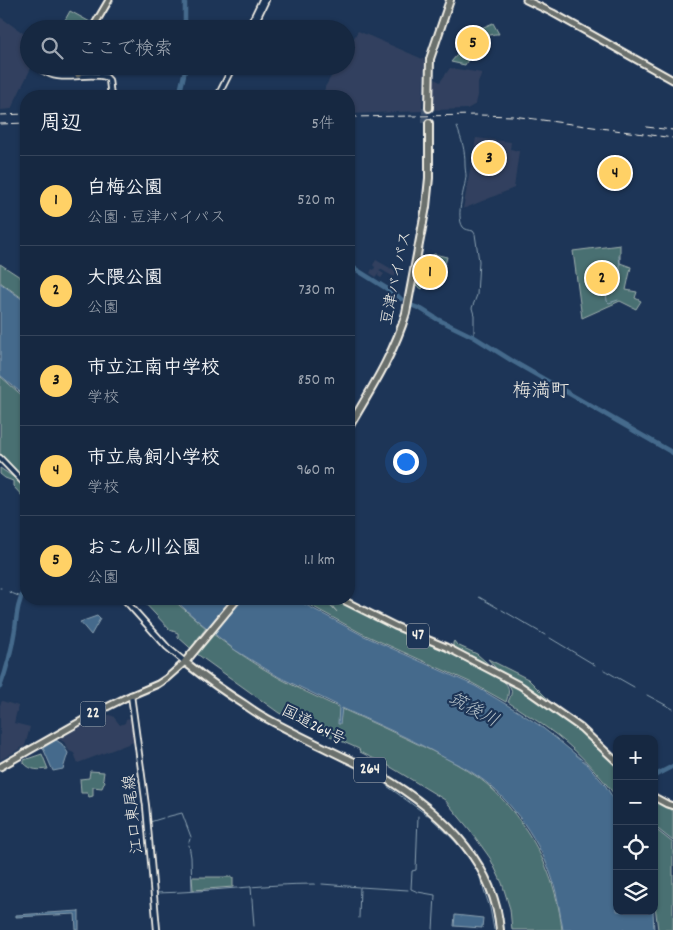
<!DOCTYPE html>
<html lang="ja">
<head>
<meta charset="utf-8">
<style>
  :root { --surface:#162841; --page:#23344c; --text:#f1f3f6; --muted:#9ea6b1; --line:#35445a; --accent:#ffd166 }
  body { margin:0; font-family:Dekko,"Klee One",sans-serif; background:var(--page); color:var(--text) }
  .controls { position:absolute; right:15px; bottom:15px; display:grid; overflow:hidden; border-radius:10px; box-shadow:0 1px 4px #0004 }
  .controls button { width:45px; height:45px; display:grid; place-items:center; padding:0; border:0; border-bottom:1px solid var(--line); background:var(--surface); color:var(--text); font:25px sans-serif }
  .you { position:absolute; left:405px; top:461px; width:18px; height:18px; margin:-12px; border:4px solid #fff; border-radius:50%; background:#1a73e8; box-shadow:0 0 0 8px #1a73e833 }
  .badge { display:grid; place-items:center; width:32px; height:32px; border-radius:50%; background:var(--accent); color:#111; font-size:16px; font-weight:700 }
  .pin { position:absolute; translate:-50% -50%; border:2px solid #fff; box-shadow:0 1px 5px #0006 }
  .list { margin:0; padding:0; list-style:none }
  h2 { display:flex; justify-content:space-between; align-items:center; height:65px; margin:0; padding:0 20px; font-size:21px }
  h2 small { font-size:16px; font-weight:400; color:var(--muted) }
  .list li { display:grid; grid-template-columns:32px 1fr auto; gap:15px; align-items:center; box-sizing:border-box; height:90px; padding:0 20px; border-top:1px solid var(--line) }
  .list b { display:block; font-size:19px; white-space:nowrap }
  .list p { margin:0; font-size:16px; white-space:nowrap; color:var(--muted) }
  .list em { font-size:16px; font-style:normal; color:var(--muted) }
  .icon { flex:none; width:28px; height:28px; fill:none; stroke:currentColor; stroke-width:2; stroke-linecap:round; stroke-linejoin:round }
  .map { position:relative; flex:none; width:673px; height:930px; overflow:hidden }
  .search { position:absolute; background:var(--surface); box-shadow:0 1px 4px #0004; left:20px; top:20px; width:335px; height:55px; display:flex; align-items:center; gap:12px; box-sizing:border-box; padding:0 18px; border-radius:28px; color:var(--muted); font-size:19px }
  .panel { position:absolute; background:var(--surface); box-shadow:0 1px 4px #0004; left:20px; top:90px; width:335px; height:515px; border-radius:20px }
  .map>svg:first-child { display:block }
</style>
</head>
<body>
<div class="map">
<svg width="673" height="930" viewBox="0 0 673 930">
  <rect width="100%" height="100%" fill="#1d3557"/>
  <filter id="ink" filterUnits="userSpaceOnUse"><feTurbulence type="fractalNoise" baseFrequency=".02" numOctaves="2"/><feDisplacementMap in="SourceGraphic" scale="10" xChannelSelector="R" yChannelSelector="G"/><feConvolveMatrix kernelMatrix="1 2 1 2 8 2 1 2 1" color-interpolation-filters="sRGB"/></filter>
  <g filter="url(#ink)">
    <path fill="#32415e" d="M0,17L29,37V66H32L11,109L0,110Z
      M358,31L425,60L422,111L349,114V96H325L324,94L325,87L337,66H346V51Z
      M450,68L482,73L478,83V95L476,104L467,109L432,110L433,78L440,82Z
      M476,138L511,142L510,149L519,151L514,188L463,209Z
      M376,260L390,268L389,270L391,268L398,272L394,277L380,269L379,271L384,274L381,278L378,276L379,273L376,277L370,273L372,269L374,270L375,267L373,265Z
      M2,701L18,706L14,723L30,727L25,746L0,760V705Z
      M104,714L113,716L120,725L125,723L126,719L133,717L136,741L78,763L74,753L69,751L64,742L59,739Z"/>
    <path fill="#4a6f72" stroke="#9fb0ad" d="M70,11L92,23L88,29H60Z
      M493,23L499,34C496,34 493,34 490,35C479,39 470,56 465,65L451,62L479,29Z
      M620,245V263L631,267L626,290L637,292L635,298L641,301L636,309L620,301L582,318L573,251Z
      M434,254L447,257L444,268L438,275L429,280L422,289L416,285L420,262L430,265Z
      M0,264L20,277L26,283V301L0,282Z
      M0,376L26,399V482L0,454Z
      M0,468L21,482L26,487V500L13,486V481L5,478L0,474Z
      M141,599H172L206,628L195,642L201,648L213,634C234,650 256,665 279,678C312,696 347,711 382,727C413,742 450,758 479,778C490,786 500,796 509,807C539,843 557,883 562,930H512L510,909L502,883L490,858L470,830L445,800L389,766L360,752L359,749L279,713L197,654L178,637V633L170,630Z
      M299,599H324L337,612L327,599H338L375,618L495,674C507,685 512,685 506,702L472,683L361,633Z
      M454,641L457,645L477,654L493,668V669L453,648V643Z
      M488,659L528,679L547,698V700H544L500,673Z
      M503,678L521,688L587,735L617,765V798C597,771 574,747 547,728C535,719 521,711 508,702C514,689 512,689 503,678Z
      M42,754L48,769C39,770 31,771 24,763V760Z
      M90,771L104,772L103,779L105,781L102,788L93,787V796L89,797L87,793H81L80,779L89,778Z
      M654,799L668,809L669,807L673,808V841L654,826Z
      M654,828L673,843V930H658L654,897Z
      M192,877H233V887L193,890Z"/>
    <path fill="#456b8c" stroke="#8ba1b1" d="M0,283L26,302V397L0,375Z
      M174,599H295L362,635L475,686L519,712L539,725L557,739L587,764L605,785L617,804V911H653L654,930H563C560,914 558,897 553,881C542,844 511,799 479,777C468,769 457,764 445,758C412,739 377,724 342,708L340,724H338L339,706L279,677L235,650L197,620Z
      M97,616L100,619L91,635L80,622Z
      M56,740L62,744L68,753L63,769L53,771L43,748Z
      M79,911V930H76L75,914L16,917V915Z
      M455,915L483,918L482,928L454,926Z"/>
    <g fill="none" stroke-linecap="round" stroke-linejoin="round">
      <path stroke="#8ba1b1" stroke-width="1" d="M457,127C462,141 465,149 465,165C465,169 466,173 466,176C465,189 455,215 463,227C465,230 470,230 473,231L475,234L479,261L477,295L472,308L474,315V337
        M618,300L609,303L607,301L606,293L609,288L619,285L621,276L619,256
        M0,588H1
        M9,592L21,597
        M479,597L498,608
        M502,610L545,635
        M550,638L595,665
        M604,670L634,687
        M647,695L673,709
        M387,786L427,815
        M418,816L416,870L412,871L411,889L418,892L435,895L433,930
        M166,817L182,813L191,837
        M432,819C449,835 467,851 478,873
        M150,822L163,818
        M189,842L190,839
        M189,845L191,857L192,891
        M480,878L490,908L494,930
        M322,884L359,887
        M251,887L254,926
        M156,893C209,892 261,884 315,884
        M359,918L360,887L408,890"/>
      <path stroke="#456b8c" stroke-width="4.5" d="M185,29V0
        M179,96L186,66
        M349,265L397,295L401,299
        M413,306L421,309L437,319L474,337L514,362L673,453
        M0,687C7,669 12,648 15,629C17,612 18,601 26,587
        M654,776L673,766"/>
      <path stroke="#3d516d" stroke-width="6" stroke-dasharray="6 3" stroke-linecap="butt" d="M425,108V123"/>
      <defs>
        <path id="secondary" d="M248,29L262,0
          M252,29L266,0
          M38,66C41,69 45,72 48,73C62,81 89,72 106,77L109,80L111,96
          M218,96L233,66
          M0,458L26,485
          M124,599L167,647L185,662
          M131,695L146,806L157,930"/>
        <path id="primary" d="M526,0L553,13L673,80
          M92,29L109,0
          M78,75L80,66
          M341,599L395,626L446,647L521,686L581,728L617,762
          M0,767L99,711L125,698L158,684L167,678L185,662
          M654,797L667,804L673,806"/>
        <path id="highway" d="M429,108L430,59L450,0
          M349,427C370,391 394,354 406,313L426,207L429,178V123
          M237,599L185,662C204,677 223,691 244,704C251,709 258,714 266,718C293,733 321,746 348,759C358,764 369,769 378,774C436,808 494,859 500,930"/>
      </defs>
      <use href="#secondary" stroke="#f4f1e8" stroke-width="8"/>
      <use href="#primary" stroke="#f4f1e8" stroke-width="9"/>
      <use href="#highway" stroke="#f4f1e8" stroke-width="10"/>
      <use href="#secondary" stroke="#1d3557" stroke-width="4.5"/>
      <use href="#primary" stroke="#6b706d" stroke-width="5"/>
      <use href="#highway" stroke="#6b706d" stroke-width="6"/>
      <path stroke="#f4f1e8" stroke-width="1" stroke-dasharray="8 4" stroke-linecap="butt" d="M0,115L26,114
        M349,117L479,115L513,116L673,138
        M0,124L26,123
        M646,127L673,130"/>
    </g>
  </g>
  <g text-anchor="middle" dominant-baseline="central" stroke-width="4.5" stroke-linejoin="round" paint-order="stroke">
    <g fill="#1d3557" stroke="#b4b9bc" stroke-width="1">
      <rect x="407" y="623.5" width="22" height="25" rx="4"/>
      <rect x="80.5" y="701.5" width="25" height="25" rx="4"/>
      <rect x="354" y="757.5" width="32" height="25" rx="4"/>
    </g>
    <g font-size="15" font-weight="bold" fill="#f4f1e8">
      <text x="418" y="636">47</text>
      <text x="93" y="714">22</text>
      <text x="370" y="770">264</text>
    </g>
    <g font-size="16" fill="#f4f1e8" stroke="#1d3557">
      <text transform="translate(397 278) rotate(-78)">豆津バイパス</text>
      <text transform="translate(313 726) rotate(27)">国道264号</text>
      <text transform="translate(134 814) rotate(-96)">江口東尾線</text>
    </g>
    <g font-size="18" font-style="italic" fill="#b7c2c8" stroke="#1d3557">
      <text transform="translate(473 711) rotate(28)">筑後川</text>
    </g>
    <g font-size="19" fill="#f4f1e8" stroke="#1d3557">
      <text x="541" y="392">梅満町</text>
    </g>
  </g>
</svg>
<div class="controls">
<button>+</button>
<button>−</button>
<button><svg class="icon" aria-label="locate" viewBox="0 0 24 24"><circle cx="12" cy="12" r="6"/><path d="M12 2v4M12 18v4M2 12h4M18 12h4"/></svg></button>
<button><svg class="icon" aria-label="layers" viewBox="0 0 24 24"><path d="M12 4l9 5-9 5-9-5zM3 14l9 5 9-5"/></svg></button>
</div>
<div class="you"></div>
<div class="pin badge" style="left:430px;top:272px">1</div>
<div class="pin badge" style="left:602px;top:278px">2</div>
<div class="pin badge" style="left:489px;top:158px">3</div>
<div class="pin badge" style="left:615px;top:173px">4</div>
<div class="pin badge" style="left:473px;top:43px">5</div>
<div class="search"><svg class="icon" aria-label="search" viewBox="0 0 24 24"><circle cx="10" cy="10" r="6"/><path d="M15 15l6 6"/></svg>ここで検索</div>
<section class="panel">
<h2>周辺<small>5件</small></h2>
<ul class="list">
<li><span class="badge">1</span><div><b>白梅公園</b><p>公園 · 豆津バイパス</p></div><em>520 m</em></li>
<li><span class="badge">2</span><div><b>大隈公園</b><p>公園</p></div><em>730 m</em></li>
<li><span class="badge">3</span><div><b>市立江南中学校</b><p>学校</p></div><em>850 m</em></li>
<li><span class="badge">4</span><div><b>市立鳥飼小学校</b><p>学校</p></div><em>960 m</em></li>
<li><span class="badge">5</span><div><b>おこん川公園</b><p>公園</p></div><em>1.1 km</em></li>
</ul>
</section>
</div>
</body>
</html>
